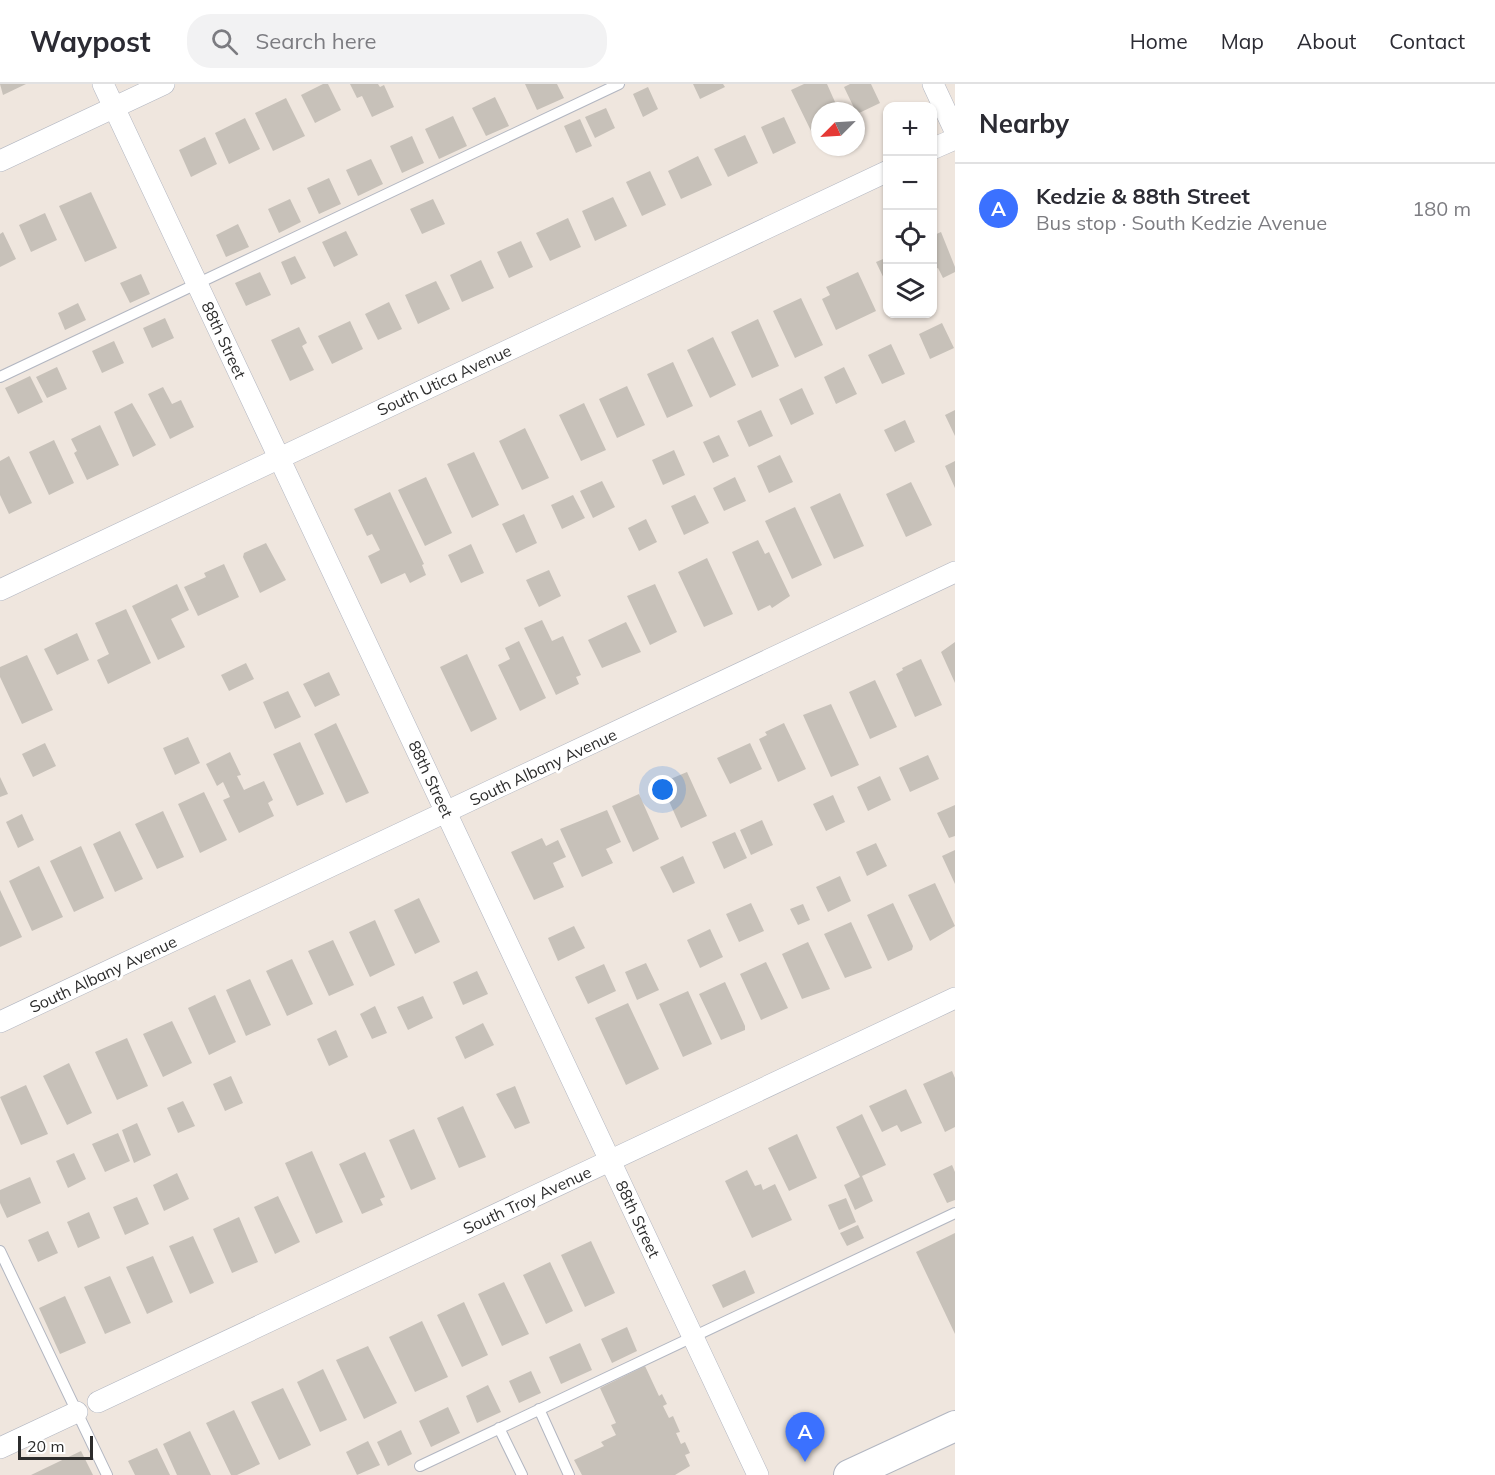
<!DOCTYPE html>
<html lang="en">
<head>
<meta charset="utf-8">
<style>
  :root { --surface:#fff; --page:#f2f2f3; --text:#2b2b33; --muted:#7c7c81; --line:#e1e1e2; --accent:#3b71ff }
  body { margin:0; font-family:Mulish,sans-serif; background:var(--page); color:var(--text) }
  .controls { position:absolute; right:18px; top:18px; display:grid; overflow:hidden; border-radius:12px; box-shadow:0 2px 4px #0004 }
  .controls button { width:54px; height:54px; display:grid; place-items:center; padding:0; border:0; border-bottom:2px solid var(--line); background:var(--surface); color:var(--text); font:30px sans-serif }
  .compass { position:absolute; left:811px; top:18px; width:54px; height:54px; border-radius:50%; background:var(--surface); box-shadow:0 2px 4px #0004; rotate:246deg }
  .scale { position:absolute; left:18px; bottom:15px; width:75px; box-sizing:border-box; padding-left:6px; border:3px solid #2c2c2c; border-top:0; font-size:16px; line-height:21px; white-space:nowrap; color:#2c2c2c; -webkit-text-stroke:4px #fff; paint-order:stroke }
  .you { position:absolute; left:663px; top:706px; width:21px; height:21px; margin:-15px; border:4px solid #fff; border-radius:50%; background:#1a73e8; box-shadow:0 0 0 9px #1a73e833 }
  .badge { display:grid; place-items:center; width:39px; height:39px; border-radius:50%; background:var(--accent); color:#fff; font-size:20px; font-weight:700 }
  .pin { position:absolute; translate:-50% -50px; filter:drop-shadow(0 2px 3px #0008) }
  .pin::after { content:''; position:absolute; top:32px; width:21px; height:18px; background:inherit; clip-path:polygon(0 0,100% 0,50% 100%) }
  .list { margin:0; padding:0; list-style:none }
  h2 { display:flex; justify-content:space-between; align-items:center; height:78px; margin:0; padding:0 24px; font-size:26px }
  h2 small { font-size:20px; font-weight:400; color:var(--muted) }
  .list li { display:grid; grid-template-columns:39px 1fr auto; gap:18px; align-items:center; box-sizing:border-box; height:90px; padding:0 24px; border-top:2px solid var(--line) }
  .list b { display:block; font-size:22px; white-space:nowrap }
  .list p { margin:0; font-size:20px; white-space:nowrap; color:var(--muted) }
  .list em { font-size:20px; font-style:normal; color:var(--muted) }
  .icon { flex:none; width:33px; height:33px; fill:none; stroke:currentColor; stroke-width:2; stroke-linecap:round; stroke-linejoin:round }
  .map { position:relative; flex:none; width:955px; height:1391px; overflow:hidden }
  header { display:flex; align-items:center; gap:36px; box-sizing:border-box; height:84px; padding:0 30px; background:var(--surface); border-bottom:2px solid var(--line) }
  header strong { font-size:28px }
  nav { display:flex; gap:33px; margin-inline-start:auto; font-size:21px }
  .search { width:420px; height:54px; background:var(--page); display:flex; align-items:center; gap:15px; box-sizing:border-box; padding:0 21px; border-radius:24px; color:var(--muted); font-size:22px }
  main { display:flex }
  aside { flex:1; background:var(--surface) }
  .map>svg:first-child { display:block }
</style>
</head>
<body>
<header>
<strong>Waypost</strong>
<div class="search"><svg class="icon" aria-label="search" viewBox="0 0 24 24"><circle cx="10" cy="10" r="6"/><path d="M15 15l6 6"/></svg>Search here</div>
<nav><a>Home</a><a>Map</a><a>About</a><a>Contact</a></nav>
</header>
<main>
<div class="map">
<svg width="955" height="1391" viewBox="0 0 955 1391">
  <rect width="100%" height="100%" fill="#efe6de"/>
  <path fill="#c7c1b9" d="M0,0H26L3,11Z
    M323,0H328L341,26L315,39L301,11Z
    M350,0H378L380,3L384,1L394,23L372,33L362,12L357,14Z
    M525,0H557L564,14L537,26Z
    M693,0H723L725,3L700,15Z
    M804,0H827L839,27H820V48L813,51L791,6Z
    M850,0H871L880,19L857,30L844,3Z
    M648,3L658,25L643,33L633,10Z
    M495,13L509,42L486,52L472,24Z
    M286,14L305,52L273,67L255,29Z
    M606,24L615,44L595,54L585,33Z
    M453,32L467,62L439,75L425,45Z
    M784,33L796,59L773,70L761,43Z
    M245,34L260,65L229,80L215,49Z
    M580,35L592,62L576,69L564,42Z
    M745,51L758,79L728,93L714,65Z
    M412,52L424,79L402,89L390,62Z
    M205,53L217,80L191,93L179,66Z
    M698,72L712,101L681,115L668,87Z
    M371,75L383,100L358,112L346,86Z
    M650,87L666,121L642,132L626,98Z
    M329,94L341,120L319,130L307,104Z
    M91,108L117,164L85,178L59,122Z
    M613,113L627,142L595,157L582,127Z
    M290,115L301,138L279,149L268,125Z
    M433,115L445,140L422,150L410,125Z
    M45,129L57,156L31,168L19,141Z
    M568,134L581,163L550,177L536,149Z
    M238,140L249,163L226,173L216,151Z
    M346,147L358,171L334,183L322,158Z
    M3,148L16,175L0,183V150Z
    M941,148L955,183V188L943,194L938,184L932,186V152Z
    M521,157L533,183L509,194L497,168Z
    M295,172L306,194L291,201L281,178Z
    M888,173V203L876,178Z
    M481,176L494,204L462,218L450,191Z
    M260,188L271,211L246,222L235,199Z
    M858,188L876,227L836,246L822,215L830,211L826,203Z
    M141,190L150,210L130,219L120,199Z
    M436,197L450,225L418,240L405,211Z
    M801,214L823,261L795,274L773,227Z
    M389,218L402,245L378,256L365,230Z
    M78,219L86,236L65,246L58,229Z
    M165,234L174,254L152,264L143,244Z
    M758,235L779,282L752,294L731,248Z
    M350,237L363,265L332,280L318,252Z
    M942,239L954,264L930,275L919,250Z
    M299,243L307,259L302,262L314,286L290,297L271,256Z
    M713,253L736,301L710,314L687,266Z
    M114,257L124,279L102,289L92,267Z
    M891,260L905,290L882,300L868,271Z
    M673,278L693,322L667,334L647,290Z
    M57,283L67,305L47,314L36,293Z
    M844,283L857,310L836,320L824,293Z
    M30,292L43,318L18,330L5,304Z
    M627,302L645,341L617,354L599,315Z
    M163,303L172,320L181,316L194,343L170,355L148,310Z
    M802,304L814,330L791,341L779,315Z
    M132,319L156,361L133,373L114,328Z
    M584,319L606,366L581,377L559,331Z
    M761,326L773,352L749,363L737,337Z
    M955,326V352L945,331Z
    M905,336L915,358L895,368L884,346Z
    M100,341L119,381L87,396L74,369L77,367L71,355Z
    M525,344L549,394L522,406L499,357Z
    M719,351L729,372L713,379L703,358Z
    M54,356L74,399L49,411L29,368Z
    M674,366L685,391L663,401L652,376Z
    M474,368L499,421L472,434L447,380Z
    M780,371L793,398L769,409L757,382Z
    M9,372L32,419L9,430L0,411V377Z
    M955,377V404L945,382Z
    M426,393L452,449L425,462L398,406Z
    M735,393L746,417L724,427L713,404Z
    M602,397L615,423L593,434L580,407Z
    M911,398L932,441L906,453L886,410Z
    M390,408L424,480L422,481L426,491L410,499L405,489L381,500L368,472L380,466L372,450L367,452L354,425Z
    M840,409L864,462L834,475L810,423Z
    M573,411L585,434L562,445L551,421Z
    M695,411L709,439L684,451L671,422Z
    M795,423L822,481L792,495L765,437Z
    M524,430L537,459L516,469L502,440Z
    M646,435L657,458L639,467L628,444Z
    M758,456L765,470L769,468L790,512L772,524L770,521L758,527L732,468Z
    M266,459L286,496L260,509L243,473L244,469Z
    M471,460L484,489L461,499L448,471Z
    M707,474L733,530L704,543L678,488Z
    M224,480L239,513L198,532L184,503L206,493L204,489Z
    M549,486L561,512L539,523L526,496Z
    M177,500L189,526L171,535L185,563L158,576L132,522Z
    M655,500L677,548L650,561L627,512Z
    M126,525L151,579L108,600L97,576L109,570L95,539Z
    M542,536L552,557L563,552L581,591L576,593L579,600L556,611L524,544Z
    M626,538L641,568L602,584L588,556Z
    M77,549L89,576L57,591L44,565Z
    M519,557L546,614L520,627L498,581L510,575L505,564Z
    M955,558V599L941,568Z
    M467,570L497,635L471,648L440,583Z
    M27,571L53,626L22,640L0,593V583Z
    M921,575L942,621L915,633L896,590L903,586L902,584Z
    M246,579L254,595L229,607L221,591Z
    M329,588L340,611L315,623L303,600Z
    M875,596L897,643L870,655L849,608Z
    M288,607L301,633L275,645L263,618Z
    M831,620L859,681L831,693L803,631Z
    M336,639L369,709L346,719L314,650Z
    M784,639L806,685L778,698L759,655L767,651L765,648Z
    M188,653L200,679L175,691L163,664Z
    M300,658L324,710L297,722L273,670Z
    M45,659L56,682L33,693L22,670Z
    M750,659L762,685L730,700L717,674Z
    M230,668L241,691L237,692L244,706L264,697L273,716L268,719L274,732L239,749L223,716L230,713L223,698L217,702L206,680Z
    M928,671L939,695L910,708L899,684Z
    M687,688L707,732L681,744L661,699Z
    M880,692L891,716L868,727L857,703Z
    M0,693L8,710L0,713Z
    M204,708L227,756L200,769L178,720Z
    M639,710L659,755L633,768L612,722Z
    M833,711L845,738L826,747L813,720Z
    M955,721V752L949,754L937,729Z
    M607,726L621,758L606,765L613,779L582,793L560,745Z
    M163,727L184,773L157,785L135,740Z
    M22,730L34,756L18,764L6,738Z
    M762,736L773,761L751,771L740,746Z
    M120,747L143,795L115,808L93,760Z
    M735,748L747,774L724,785L712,758Z
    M542,754L546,762L558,756L566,773L553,779L564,803L534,816L511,768Z
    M876,759L887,782L867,792L856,768Z
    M81,762L104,814L74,828L50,777Z
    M955,766V800L942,772Z
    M683,772L695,799L673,809L660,783Z
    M39,782L63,833L32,847L9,797Z
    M840,792L851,817L828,828L816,803Z
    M935,799L955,842L930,857L908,811Z
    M0,806L22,853L0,863Z
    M419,814L440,858L415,870L394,826Z
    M751,819L764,847L739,858L726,830Z
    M893,819L913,862L912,866L888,877L867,831Z
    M803,820L810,836L798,841L790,825Z
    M375,836L395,881L370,893L349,848Z
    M851,838L872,884L845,894L824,850Z
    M574,842L585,864L558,877L548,854Z
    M710,845L723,873L700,884L687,856Z
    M333,856L354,901L329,912L308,867Z
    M808,858L830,905L802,915L782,870Z
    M292,875L313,920L287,932L266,887Z
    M766,878L788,924L761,936L740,890Z
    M646,879L659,906L637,916L625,888Z
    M604,880L616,907L588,920L575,893Z
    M477,887L488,910L463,921L453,898Z
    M250,895L271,941L246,952L226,906Z
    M725,898L745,942V946L721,956L699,910Z
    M688,907L712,960L683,973L659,920Z
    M215,911L236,958L209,971L188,924Z
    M423,912L433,934L408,946L397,923Z
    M628,919L659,985L626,1001L595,934Z
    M375,922L387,949L372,955L360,930Z
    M172,937L192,979L163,993L143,950Z
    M483,939L494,961L465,975L455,953Z
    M336,946L348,973L329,982L317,955Z
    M127,954L148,1002L117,1016L95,968Z
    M69,979L92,1029L67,1041L43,992Z
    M952,987L955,994V1043L945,1048L923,1000Z
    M231,992L243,1019L225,1027L213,1000Z
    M26,1001L48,1050L21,1061L0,1013Z
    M515,1002L530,1039L515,1045L496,1010Z
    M906,1005L922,1039L901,1048L897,1041L882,1048L869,1022Z
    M183,1017L195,1042L178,1049L167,1024Z
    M463,1022L486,1073L459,1084L437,1034Z
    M862,1030L886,1081L862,1092L873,1117L855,1126L844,1101L860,1093L836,1043Z
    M137,1039L151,1071L134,1079L122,1046Z
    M414,1045L436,1095L411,1106L389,1056Z
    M118,1049L130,1077L105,1088L92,1060Z
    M797,1050L817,1094L789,1107L768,1064Z
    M312,1067L343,1138L316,1150L285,1079Z
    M365,1068L385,1113L380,1115L383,1121L362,1130L339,1080Z
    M74,1069L86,1095L68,1104L56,1077Z
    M952,1081L955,1088V1116L947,1119L933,1090Z
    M747,1086L755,1102L761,1100L763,1106L775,1100L792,1136L752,1154L725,1097Z
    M177,1089L189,1115L164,1127L153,1101Z
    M30,1093L41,1119L7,1134L0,1119V1106Z
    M278,1112L300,1158L275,1170L254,1123Z
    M137,1113L149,1140L125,1151L113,1123Z
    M846,1114L856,1138L839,1146L828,1121Z
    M89,1128L100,1154L78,1164L67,1138Z
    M239,1133L258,1178L232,1189L213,1145Z
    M858,1141L864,1154L847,1162L840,1149Z
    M48,1147L58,1169L38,1178L28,1156Z
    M955,1149V1250L916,1168Z
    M193,1152L214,1199L190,1210L169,1162Z
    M591,1157L615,1209L585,1223L561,1171Z
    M153,1172L173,1218L147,1230L126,1183Z
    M550,1178L573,1227L546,1240L523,1191Z
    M745,1186L755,1209L723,1224L712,1201Z
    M110,1192L131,1239L105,1250L84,1203Z
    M504,1198L529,1250L502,1262L478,1210Z
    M65,1212L86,1259L60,1270L39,1224Z
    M464,1218L488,1271L462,1283L437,1231Z
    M422,1237L448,1293L415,1308L389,1253Z
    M627,1243L637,1267L612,1279L601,1255Z
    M580,1259L592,1286L561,1300L549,1273Z
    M368,1262L397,1319L364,1335L336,1276Z
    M645,1282L659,1312L662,1310L667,1320L663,1322L669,1334L673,1332L680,1348L676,1349L681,1360L685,1358L690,1369L685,1371L690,1382L675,1391H582L574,1376L604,1362L601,1358L616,1351L611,1341L616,1339L600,1304Z
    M323,1285L347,1336L320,1348L297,1298Z
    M531,1287L541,1309L519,1319L509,1297Z
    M488,1301L501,1328L477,1339L466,1312Z
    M283,1304L311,1361L279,1376L251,1318Z
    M448,1323L460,1349L431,1363L419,1337Z
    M234,1326L260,1380L237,1391H231L206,1339Z
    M401,1346L412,1370L388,1382L377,1358Z
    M190,1347L211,1391H177L163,1360Z
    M368,1357L380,1381L357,1391L346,1368Z
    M157,1364L170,1391H135L128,1377Z
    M81,1367L93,1391H31Z"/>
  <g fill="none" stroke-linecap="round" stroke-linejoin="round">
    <defs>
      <path id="service" d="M0,293L619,0
        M0,1167L107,1391
        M539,1325L569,1391
        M499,1344L522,1391
        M420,1382L955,1129"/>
      <path id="minor" d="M103,0L758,1391
        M933,0L955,47
        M932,65L955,55
        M0,77L164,0
        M0,506L888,87
        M0,938L955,488
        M98,1318L955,914
        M0,1364L77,1328"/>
      <path id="secondary" d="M849,1391L955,1342"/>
    </defs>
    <use href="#service" stroke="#b2b6c1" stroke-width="12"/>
    <use href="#minor" stroke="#b2b6c1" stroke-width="22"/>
    <use href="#secondary" stroke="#b2b6c1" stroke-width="32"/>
    <use href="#service" stroke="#fff" stroke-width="10"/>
    <use href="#minor" stroke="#fff" stroke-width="21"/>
    <use href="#secondary" stroke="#fff" stroke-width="30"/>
  </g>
  <g text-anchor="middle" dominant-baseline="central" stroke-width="6" stroke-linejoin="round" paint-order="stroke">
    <g font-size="16" fill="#2c2c2c" stroke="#fff">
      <text transform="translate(224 256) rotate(65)">88th Street</text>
      <text transform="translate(444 296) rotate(-25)">South Utica Avenue</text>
      <text transform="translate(543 683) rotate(-25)">South Albany Avenue</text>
      <text transform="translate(431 695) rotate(65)">88th Street</text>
      <text transform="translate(103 890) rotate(-25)">South Albany Avenue</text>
      <text transform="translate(527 1116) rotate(-25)">South Troy Avenue</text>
      <text transform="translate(638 1135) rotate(65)">88th Street</text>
    </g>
  </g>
</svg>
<div class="controls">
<button>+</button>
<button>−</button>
<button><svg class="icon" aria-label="locate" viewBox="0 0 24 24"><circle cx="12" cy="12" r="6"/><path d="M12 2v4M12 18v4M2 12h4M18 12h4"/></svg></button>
<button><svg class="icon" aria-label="layers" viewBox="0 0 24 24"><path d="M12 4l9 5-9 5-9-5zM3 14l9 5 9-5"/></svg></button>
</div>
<svg class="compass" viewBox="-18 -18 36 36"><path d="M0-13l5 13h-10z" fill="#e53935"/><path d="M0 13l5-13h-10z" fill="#7c7c81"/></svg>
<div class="scale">20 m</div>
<div class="you"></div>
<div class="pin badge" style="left:805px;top:1378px">A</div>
</div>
<aside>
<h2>Nearby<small></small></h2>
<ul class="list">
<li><span class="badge">A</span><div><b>Kedzie &amp; 88th Street</b><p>Bus stop · South Kedzie Avenue</p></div><em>180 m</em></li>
</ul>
</aside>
</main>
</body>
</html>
